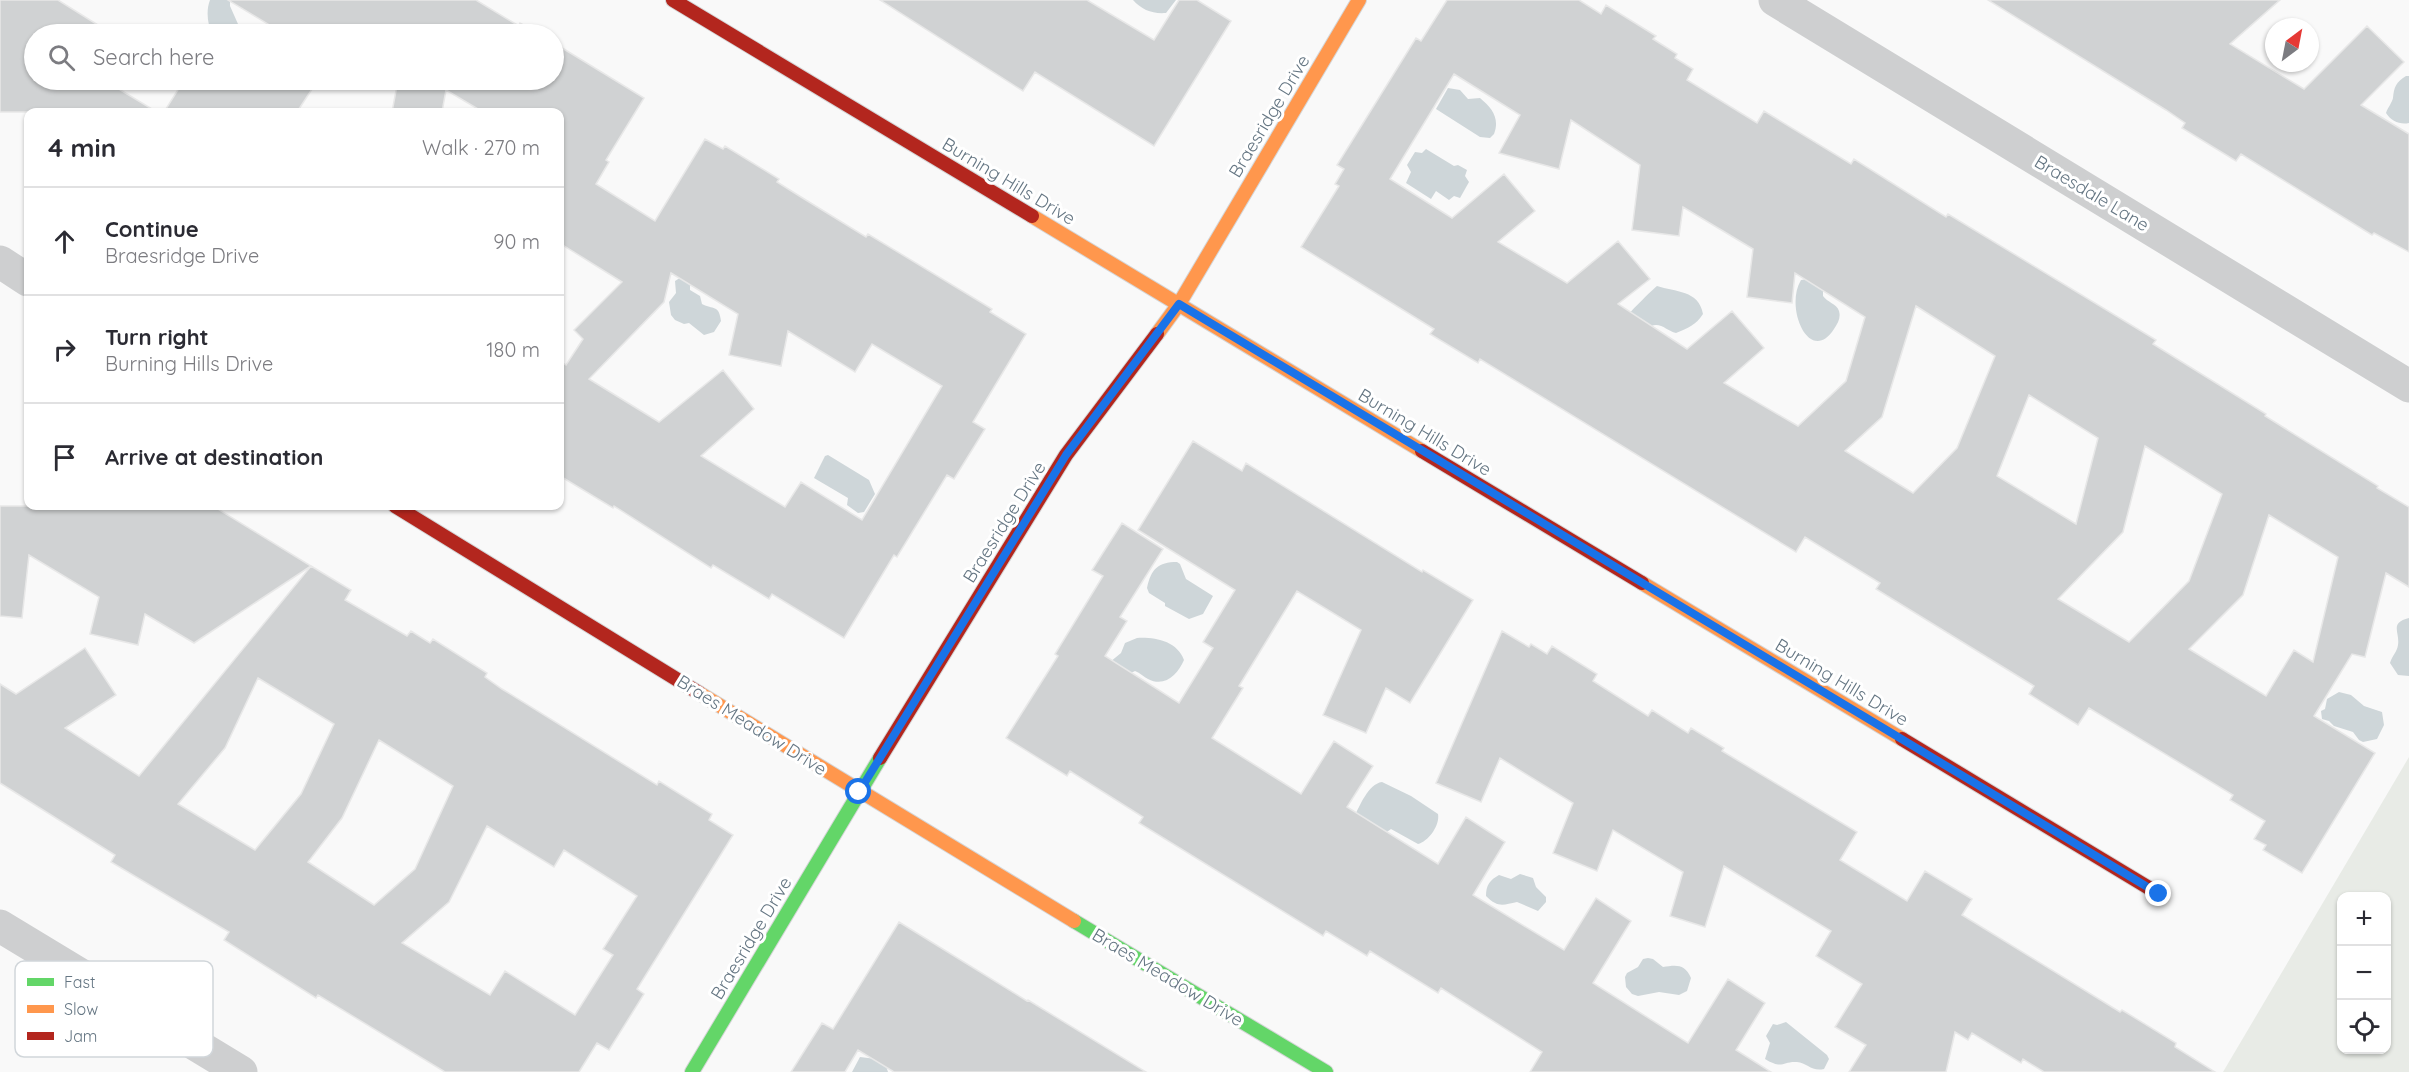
<!DOCTYPE html>
<html lang="en">
<head>
<meta charset="utf-8">
<style>
  :root { --surface:#fff; --page:#f2f2f3; --text:#2b2b33; --muted:#7c7c81; --line:#e1e1e2 }
  body { margin:0; font-family:Quicksand,sans-serif; background:var(--page); color:var(--text) }
  .controls { position:absolute; right:18px; bottom:18px; display:grid; overflow:hidden; border-radius:12px; box-shadow:0 2px 4px #0004 }
  .controls button { width:54px; height:54px; display:grid; place-items:center; padding:0; border:0; border-bottom:2px solid var(--line); background:var(--surface); color:var(--text); font:30px sans-serif }
  .compass { position:absolute; left:2265px; top:18px; width:54px; height:54px; border-radius:50%; background:var(--surface); box-shadow:0 2px 4px #0004; rotate:32deg }
  .stop { position:absolute; width:18px; height:18px; margin:-14px; border:4px solid #1a73e8; border-radius:50%; background:#fff }
  .stop.end { background:#1a73e8; border-color:#fff; box-shadow:0 2px 6px #0008 }
  .list { margin:0; padding:0; list-style:none }
  h2 { display:flex; justify-content:space-between; align-items:center; height:78px; margin:0; padding:0 24px; font-size:26px }
  h2 small { font-size:20px; font-weight:400; color:var(--muted) }
  .list li { display:grid; grid-template-columns:39px 1fr auto; gap:18px; align-items:center; box-sizing:border-box; height:108px; padding:0 24px; border-top:2px solid var(--line) }
  .list b { display:block; font-size:22px; white-space:nowrap }
  .list p { margin:0; font-size:20px; white-space:nowrap; color:var(--muted) }
  .list em { font-size:20px; font-style:normal; color:var(--muted) }
  .icon { flex:none; width:33px; height:33px; fill:none; stroke:currentColor; stroke-width:2; stroke-linecap:round; stroke-linejoin:round }
  .map { position:relative; flex:none; width:2409px; height:1072px; overflow:hidden }
  .search { position:absolute; background:var(--surface); box-shadow:0 2px 4px #0004; left:24px; top:24px; width:540px; height:66px; display:flex; align-items:center; gap:15px; box-sizing:border-box; padding:0 21px; border-radius:33px; color:var(--muted); font-size:22px }
  .panel { position:absolute; background:var(--surface); box-shadow:0 2px 4px #0004; left:24px; top:108px; width:540px; height:402px; border-radius:12px }
  .map>svg:first-child { display:block }
</style>
</head>
<body>
<div class="map">
<svg width="2409" height="1072" viewBox="0 0 2409 1072">
  <rect width="100%" height="100%" fill="#f9f9f9"/>
  <path fill="#e8ebe6" fill-rule="evenodd" d="M2409,757V1072H2223ZM2342,896H2386V1050H2342Z"/>
  <path fill="#ced6d9" d="M210,0H230V6L238,24L233,34H213C207,25 206,10 210,0Z
    M1133,0H1176L1166,13C1152,14 1142,10 1133,0Z
    M2406,76H2409V123C2400,125 2391,121 2386,113C2388,107 2392,103 2393,98C2394,87 2396,82 2406,76Z
    M1448,88L1460,90L1468,99L1480,98C1492,108 1500,118 1494,134L1490,138L1480,137L1436,109Z
    M1426,149L1454,166L1458,165L1467,170L1465,176L1469,182L1460,198L1454,196L1449,200L1436,191L1431,199L1406,183L1411,172L1407,165L1415,152L1422,153Z
    M683,276L690,282V290L700,296L702,304C713,310 719,304 721,321L714,332L704,335L689,323L684,324L675,320L671,315L669,302L676,293L675,281Z
    M1808,279L1823,287V296C1827,302 1837,304 1839,311C1841,318 1838,323 1834,329C1810,366 1784,308 1801,280Z
    M1657,286C1675,292 1699,290 1703,314C1696,325 1688,328 1676,333C1667,331 1661,322 1651,326L1628,315C1629,313 1655,287 1657,286Z
    M828,455L869,480L875,494L864,512L858,513L847,505L848,498L814,478L825,456Z
    M1177,562L1180,564L1186,579L1213,596L1203,614L1189,619L1165,606V603L1149,593L1147,588C1151,569 1158,562 1177,562Z
    M2409,618V676L2398,675L2390,663C2392,656 2397,652 2398,645C2400,632 2389,623 2409,618Z
    M1137,638C1155,637 1177,641 1184,660C1178,674 1165,688 1148,679C1144,677 1140,673 1135,671L1131,673L1110,662L1121,653L1125,643Z
    M2339,692L2351,695L2364,706L2382,712L2384,725L2377,739L2363,742L2359,740L2353,732L2334,726L2329,721L2322,719L2321,711L2325,709L2327,699Z
    M1382,782L1411,796L1438,814C1440,825 1429,841 1418,844L1391,829L1384,834L1354,817C1360,806 1368,784 1382,782Z
    M1520,874L1533,878L1536,887L1546,897V902L1538,911L1517,902C1503,905 1498,908 1486,896C1486,885 1490,880 1499,875L1511,879Z
    M1648,958L1653,959L1663,967C1675,965 1685,963 1691,978L1687,991L1679,995L1659,992L1638,996L1632,994L1626,987L1625,977L1627,973L1638,967L1643,959Z
    M1786,1022L1827,1055L1829,1059L1824,1069C1812,1072 1807,1063 1797,1062C1782,1061 1783,1070 1765,1059L1770,1043L1766,1036L1773,1024L1777,1025Z
    M860,1057L884,1060L888,1072H852Z"/>
  <path fill="#d0d2d3" stroke="#e8e8e8" stroke-width="1.5" fill-rule="evenodd" d="M0,0H58L106,30L103,34H34V80H104L157,112H0Z
    M228,0H476L519,26L520,23L540,34H358L349,29L346,34H280L281,32Z
    M880,0H1087L1154,40L1179,0H1197L1231,21L1154,146L1035,72L1023,91Z
    M1447,0H1579L1601,14L1606,5L1656,36L1653,39L1677,54L1675,58L1693,69L1687,80L1757,123L1764,111L1851,164L1854,159L1946,217L1948,214L2156,340L2153,344L2266,414L2265,416L2378,486L2377,488L2409,507V587L2386,573L2365,657L2352,654L2314,716L2375,753L2302,873L2263,850L2266,845L2254,839L2265,821L2230,800L2233,795L2089,708L2078,725L2029,694L2034,686L1876,589L1880,583L1805,537L1796,552L1480,359L1478,363L1430,334L1434,329L1301,247L1339,186L1335,184L1344,169L1337,165L1416,38L1421,41ZM1454,74L1520,115L1499,153L1559,169L1571,120L1640,165L1632,230L1679,236L1683,207L1753,249L1747,297L1792,303L1795,273L1865,317L1846,381L1798,426L1724,383L1764,348L1732,311L1687,349L1618,304L1650,279L1618,241L1567,283L1498,242L1535,211L1504,174L1452,218L1390,179ZM1916,306L1995,356L1957,448L1913,493L1845,451L1882,417ZM2029,395L2098,438L2076,524L1997,476ZM2145,446L2222,494L2189,581L2129,642L2058,599L2123,532ZM2269,515L2338,557L2313,662L2294,650L2266,696L2189,649L2243,595Z
    M1988,0H2280L2230,44L2304,89L2367,26L2404,62L2361,105L2409,134V252L2374,233L2372,235L2241,154L2236,161L2182,128L2185,123L2166,110Z
    M554,43L644,98L606,160L609,162L596,184L655,221L705,139L723,149L725,146L779,179L777,182L801,197L866,237L868,234L992,309L990,312L1026,334L973,422L985,429L954,479L947,475L897,557L894,555L844,638L772,594L769,599L713,565L711,568L614,506L613,508L560,476V361L566,365L583,339L574,330L622,282L561,244L560,246V112H483L446,90L442,112H392L398,80H554ZM671,273L738,314L729,355L781,366L788,331L855,372L872,344L942,386L862,520L801,482L785,507L701,456L754,409L723,370L659,422L589,379L664,302Z
    M184,80H318L297,112H164Z
    M1193,441L1242,471L1246,463L1422,572L1423,570L1473,600L1410,703L1386,688L1366,733L1323,715L1361,630L1297,591L1239,686L1243,688L1212,738L1301,794L1334,741L1373,766L1347,807L1438,864L1466,817L1505,842L1473,895L1564,950L1596,898L1631,921L1593,983L1688,1043L1728,979L1765,1003L1736,1050L1771,1072H1530L1542,1052L1441,988L1438,993L1370,951L1367,956L1326,931L1323,936L1139,823L1143,817L1070,771L1067,776L1006,738L1058,656L1055,654L1103,576L1092,570L1122,523L1163,549L1120,617L1127,621L1105,656L1179,703L1213,648L1203,642L1235,590L1138,530Z
    M0,506H213L311,566L194,643L145,614L138,645L90,634L99,597L29,555L22,618L0,616Z
    M311,566L351,590L345,600L407,636L411,631L430,643L433,639L487,673L485,677L502,689L657,785L659,781L712,814L709,820L733,835L637,989L644,994L609,1050L597,1043L579,1072H445L318,995L316,998L224,940L229,932L111,862L115,855L0,783V684L16,694L85,648L116,695L65,728L139,776ZM258,678L334,724L301,794L255,850L178,804L225,748ZM379,740L453,786L415,869L374,905L308,862L342,818ZM487,826L554,867L564,850L637,896L603,949L613,955L575,1015L505,971L490,995L402,943L449,902Z
    M1502,631L1529,647L1531,644L1547,654L1552,646L1597,674L1593,681L1648,716L1652,710L1688,733L1691,728L1724,748L1722,751L1857,832L1840,860L1907,901L1925,871L1972,899L1962,915L2120,1012L2122,1010L2176,1043L2175,1047L2215,1072H2044L2023,1059L2021,1063L1972,1033L1968,1040L1955,1032L1946,1072H1849L1866,1045L1835,1027L1862,984L1816,956L1831,931L1724,866L1705,927L1670,916L1683,872L1613,830L1597,871L1553,853L1573,803L1500,758L1481,802L1436,783Z
    M899,922L1027,1001L1028,1000L1146,1072H894L858,1050L845,1072H791L822,1023L833,1029Z"/>
  <g fill="none" stroke-linecap="round" stroke-linejoin="round">
    <defs>
      <path id="fast" d="M1074,921L1326,1072
        M692,1072L880,758"/>
      <path id="slow" d="M1032,216L1422,451
        M1157,334L1179,304L1359,0
        M1642,583L1902,739
        M699,693L1074,921"/>
      <path id="jam" d="M673,0L1032,216
        M1422,451L1642,583
        M395,506L699,693
        M1902,739L2159,894
        M880,758L1066,455L1157,334"/>
    </defs>
    <use href="#fast" stroke="#d5d6d7" stroke-width="16"/>
    <use href="#slow" stroke="#d5d6d7" stroke-width="16"/>
    <use href="#jam" stroke="#d5d6d7" stroke-width="16"/>
    <path stroke="#cecfd0" stroke-width="33" d="M1775,0L2409,386
      M0,262L28,280
      M0,926L241,1072"/>
    <use href="#fast" stroke="#63d668" stroke-width="14"/>
    <use href="#slow" stroke="#ff974d" stroke-width="14"/>
    <use href="#jam" stroke="#b3261e" stroke-width="14"/>
  </g>
  <g fill="none" stroke-linecap="round" stroke-linejoin="round">
    <path stroke="#1a73e8" stroke-width="8" d="M859,792L1066,455L1179,304L2159,894"/>
  </g>
  <g text-anchor="middle" dominant-baseline="central" stroke-width="6" stroke-linejoin="round" paint-order="stroke">
    <g font-size="18" fill="#657683" stroke="#fff">
      <text transform="translate(1269 116) rotate(-59)">Braesridge Drive</text>
      <text transform="translate(1009 181) rotate(31)">Burning Hills Drive</text>
      <text transform="translate(2092 193) rotate(31)">Braesdale Lane</text>
      <text transform="translate(1425 432) rotate(31)">Burning Hills Drive</text>
      <text transform="translate(1004 522) rotate(-58)">Braesridge Drive</text>
      <text transform="translate(1842 682) rotate(31)">Burning Hills Drive</text>
      <text transform="translate(752 725) rotate(32)">Braes Meadow Drive</text>
      <text transform="translate(751 938) rotate(-59)">Braesridge Drive</text>
      <text transform="translate(1168 977) rotate(31)">Braes Meadow Drive</text>
    </g>
  </g>
  <rect x="15" y="961" width="198" height="96" rx="9" fill="#fff" stroke="#d1d6da" stroke-width="1.5"/>
  <rect x="27" y="978" width="27" height="8" fill="#63d668"/>
  <rect x="27" y="1005" width="27" height="8" fill="#ff974d"/>
  <rect x="27" y="1032" width="27" height="8" fill="#b3261e"/>
  <g font-size="16" fill="#657683">
    <text x="64" y="988">Fast</text>
    <text x="64" y="1015">Slow</text>
    <text x="64" y="1042">Jam</text>
  </g>
</svg>
<div class="controls">
<button>+</button>
<button>−</button>
<button><svg class="icon" aria-label="locate" viewBox="0 0 24 24"><circle cx="12" cy="12" r="6"/><path d="M12 2v4M12 18v4M2 12h4M18 12h4"/></svg></button>
</div>
<svg class="compass" viewBox="-18 -18 36 36"><path d="M0-13l5 13h-10z" fill="#e53935"/><path d="M0 13l5-13h-10z" fill="#7c7c81"/></svg>
<div class="stop" style="left:859px;top:792px"></div>
<div class="stop end" style="left:2159px;top:894px"></div>
<div class="search"><svg class="icon" aria-label="search" viewBox="0 0 24 24"><circle cx="10" cy="10" r="6"/><path d="M15 15l6 6"/></svg>Search here</div>
<section class="panel">
<h2>4 min<small>Walk · 270 m</small></h2>
<ul class="list">
<li><svg class="icon" aria-label="ahead" viewBox="0 0 24 24"><path d="M12 20V5M6 11l6-6 6 6"/></svg><div><b>Continue</b><p>Braesridge Drive</p></div><em>90 m</em></li>
<li><svg class="icon" aria-label="right" viewBox="0 0 24 24"><path d="M7 20v-9h11M14 6l5 5-5 5"/></svg><div><b>Turn right</b><p>Burning Hills Drive</p></div><em>180 m</em></li>
<li><svg class="icon" aria-label="arrive" viewBox="0 0 24 24"><path d="M6 21V4h12l-3 4 3 4H6"/></svg><div><b>Arrive at destination</b></div></li>
</ul>
</section>
</div>
</body>
</html>
